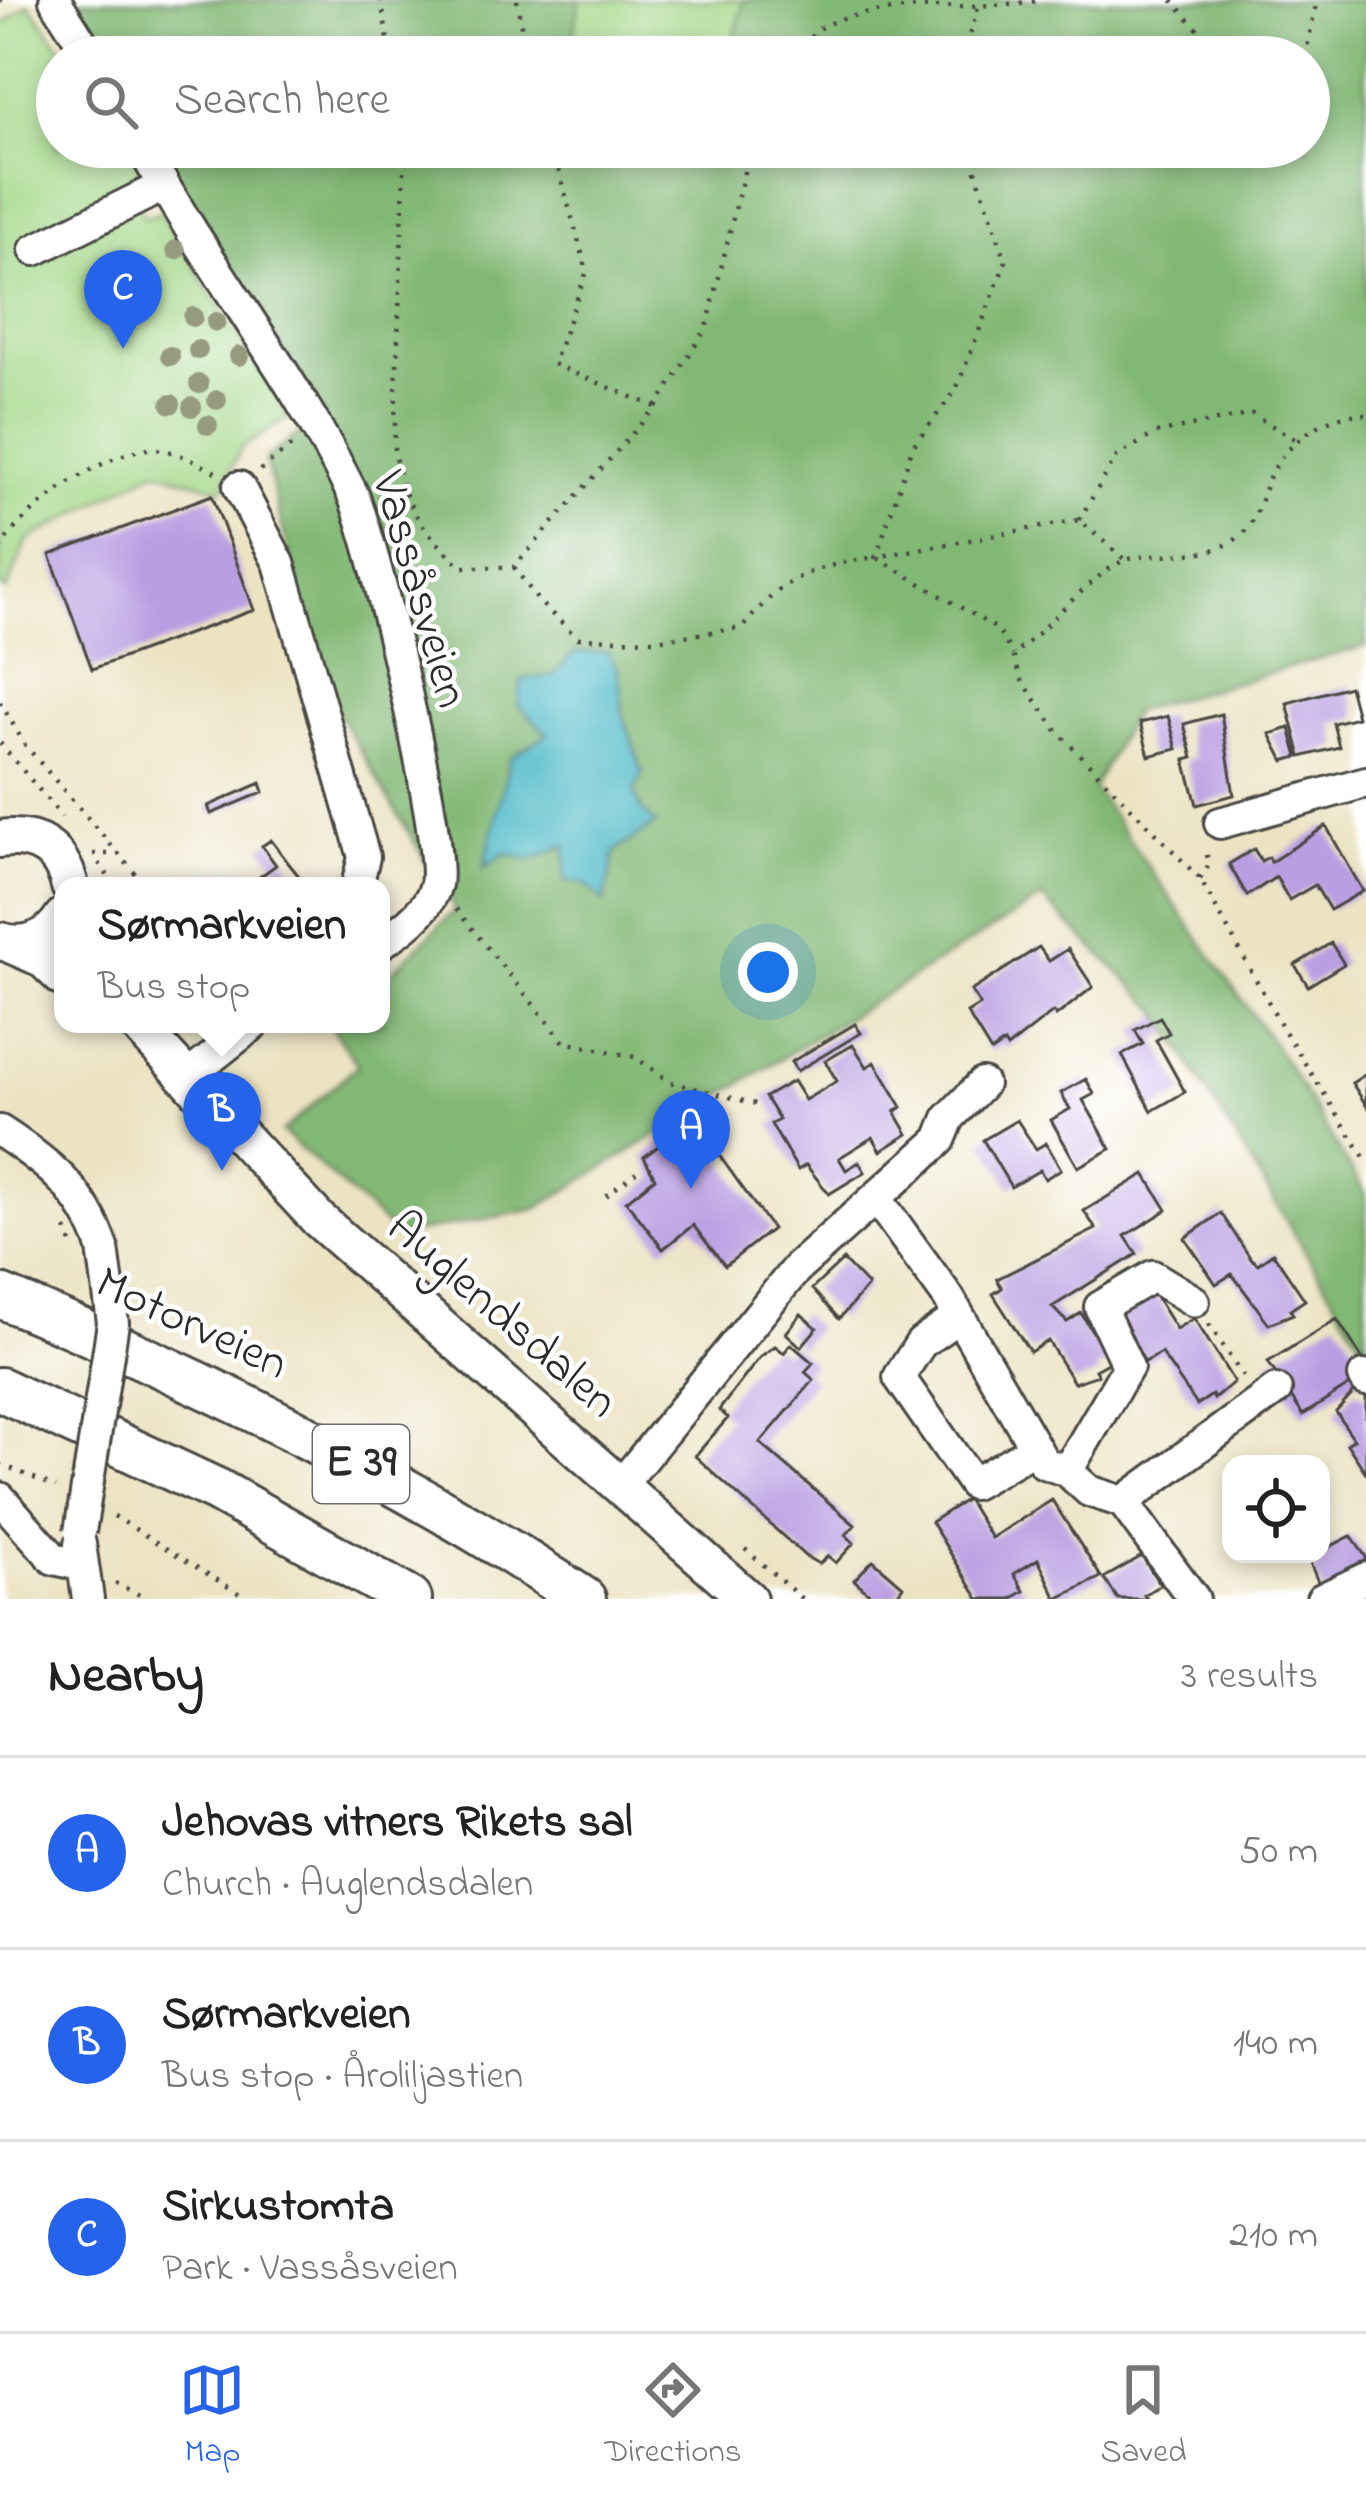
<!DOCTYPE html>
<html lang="en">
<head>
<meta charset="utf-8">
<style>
  :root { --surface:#fff; --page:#f2f2f2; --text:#222; --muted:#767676; --line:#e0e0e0; --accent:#2563eb }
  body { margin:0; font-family:"Indie Flower",sans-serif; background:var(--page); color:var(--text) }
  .controls { position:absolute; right:36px; bottom:36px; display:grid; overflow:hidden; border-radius:24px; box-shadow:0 6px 18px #0003 }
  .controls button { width:108px; height:108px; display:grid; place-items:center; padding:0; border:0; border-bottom:3px solid var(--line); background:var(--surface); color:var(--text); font:60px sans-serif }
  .you { position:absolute; left:768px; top:972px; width:42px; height:42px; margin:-30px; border:9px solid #fff; border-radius:50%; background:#1a73e8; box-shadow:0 0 0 18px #1a73e833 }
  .badge { display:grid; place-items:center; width:78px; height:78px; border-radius:50%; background:var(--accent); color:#fff; font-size:39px; font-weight:700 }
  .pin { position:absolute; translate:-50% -99px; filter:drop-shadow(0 3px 6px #0008) }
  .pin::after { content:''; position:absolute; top:63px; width:42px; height:36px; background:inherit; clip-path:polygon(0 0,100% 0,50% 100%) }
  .popup { position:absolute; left:54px; top:877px; width:336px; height:156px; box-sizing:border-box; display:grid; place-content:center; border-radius:24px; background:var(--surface); filter:drop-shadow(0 3px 9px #0005); font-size:39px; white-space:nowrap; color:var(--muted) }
  .popup b { font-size:45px; color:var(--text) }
  .popup::after { content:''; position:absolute; left:50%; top:100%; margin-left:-24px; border:24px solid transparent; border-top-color:var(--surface) }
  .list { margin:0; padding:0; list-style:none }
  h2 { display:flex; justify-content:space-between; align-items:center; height:156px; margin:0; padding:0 48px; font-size:51px }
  h2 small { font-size:39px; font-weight:400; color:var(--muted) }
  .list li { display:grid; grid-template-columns:78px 1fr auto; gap:36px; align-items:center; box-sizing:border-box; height:192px; padding:0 48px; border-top:3px solid var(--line) }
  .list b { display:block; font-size:45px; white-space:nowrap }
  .list p { margin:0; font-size:39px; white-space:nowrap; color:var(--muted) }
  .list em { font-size:39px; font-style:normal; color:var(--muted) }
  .icon { flex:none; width:66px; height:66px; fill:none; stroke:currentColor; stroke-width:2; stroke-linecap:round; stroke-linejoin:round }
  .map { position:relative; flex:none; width:1366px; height:1599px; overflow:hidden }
  .search { position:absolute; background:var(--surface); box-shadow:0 6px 18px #0003; left:36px; right:36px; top:36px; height:132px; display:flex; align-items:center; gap:30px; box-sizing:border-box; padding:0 42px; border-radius:66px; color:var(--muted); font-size:45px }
  .sheet { height:732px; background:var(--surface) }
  nav { display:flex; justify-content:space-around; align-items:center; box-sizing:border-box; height:168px; border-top:3px solid var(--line); background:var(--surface); font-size:33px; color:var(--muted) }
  nav a { display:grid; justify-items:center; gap:6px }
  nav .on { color:var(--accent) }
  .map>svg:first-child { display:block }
</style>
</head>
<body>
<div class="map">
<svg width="1366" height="1599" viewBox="0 0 1366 1599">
  <rect width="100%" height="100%" fill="#fff"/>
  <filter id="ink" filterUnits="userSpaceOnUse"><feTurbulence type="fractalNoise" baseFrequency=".00833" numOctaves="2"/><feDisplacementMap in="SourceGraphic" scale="24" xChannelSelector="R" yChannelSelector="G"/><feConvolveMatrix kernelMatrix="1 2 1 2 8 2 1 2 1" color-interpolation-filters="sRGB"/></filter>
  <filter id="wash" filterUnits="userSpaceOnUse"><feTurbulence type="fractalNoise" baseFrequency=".004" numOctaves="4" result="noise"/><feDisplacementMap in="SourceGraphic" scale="48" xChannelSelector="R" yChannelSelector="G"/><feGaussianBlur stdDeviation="2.7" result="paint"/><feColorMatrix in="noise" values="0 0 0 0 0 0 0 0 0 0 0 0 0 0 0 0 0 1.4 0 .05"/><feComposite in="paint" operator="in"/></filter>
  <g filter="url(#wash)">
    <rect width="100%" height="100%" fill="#ece3c3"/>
    <path fill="#a3d787" stroke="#678159" stroke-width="3" d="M580,0H744L733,43L717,57H569Z
      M29,4L68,57H57V147H135L150,168L127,185L145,217L160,212L290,417L241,448L222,490L156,470L27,541L7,590L0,588V26Z"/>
    <path fill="#82b874" stroke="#567250" stroke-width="3" fill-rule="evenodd" d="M66,0H580L569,57H101Z
      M744,0H1366V646L1134,711L1093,788L1287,1064L1366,1195V1351L1157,1009L1042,898L536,1209L398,1236L282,1132L358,1065L333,1030L339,1024H381V983L455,910L324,690L265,459L324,415L154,147H1309V57H717L733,43ZM618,670L623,714L643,773L634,790L642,811L655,825L615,851L567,845L530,860L506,853L486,866L549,734Z"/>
    <path fill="#4db9c8" stroke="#3c727a" stroke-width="3" d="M608,652L618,670L623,714L643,774L634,791L642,811L656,824L615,851L604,902L585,884L565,881L566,845L530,860L506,853L484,867L510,758L548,734L518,705L522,679L553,676L574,653Z"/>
    <g id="blocks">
      <path fill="#b99ee2" d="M212,495L254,610L92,669L50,555Z
        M1349,686L1357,717L1333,723L1339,747L1301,757L1287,703Z
        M1221,714L1234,795L1197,805L1185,760L1193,758L1184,724Z
        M1168,716L1177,749L1149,756L1140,723Z
        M1290,728L1298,757L1284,761L1270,734Z
        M261,783L264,792L211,814L208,806Z
        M1326,826L1363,891L1330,910L1315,885L1289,900L1276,877L1247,896L1229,864L1254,849L1261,861L1269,857L1271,862Z
        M271,840L290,865L307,886H247L276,865L262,846Z
        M1331,943L1344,964L1308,986L1295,965Z
        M1039,947L1049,961L1068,949L1093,987L1056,1016L1053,1012L1007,1048L1004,1043L991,1052L967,1013L980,1005L971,991Z
        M1160,1017L1169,1033L1156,1040L1185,1092L1152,1111L1122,1055L1143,1044L1135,1030Z
        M855,1024L861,1033L797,1071L791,1062Z
        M853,1045L867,1067L875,1062L902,1107L895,1112L908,1134L881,1151L873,1137L839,1158L846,1170L859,1162L865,1172L829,1194L806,1165L798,1170L771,1124L779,1120L765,1097L793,1081L805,1100L837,1081L825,1061Z
        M1366,1074V1105L1352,1083Z
        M1086,1079L1094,1094L1083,1100L1111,1149L1078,1167L1051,1120L1070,1109L1061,1093Z
        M1017,1120L1036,1149L1046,1143L1061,1169L1045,1179L1040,1170L1011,1187L983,1140Z
        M681,1128L690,1140L698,1134L716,1151L772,1229L725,1266L693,1225L663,1249L626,1201L655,1178L644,1157Z
        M1145,1174L1167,1210L1125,1236L1137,1254L1052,1307L1067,1322L1081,1313L1111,1361L1095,1370L1098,1375L1074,1383L1048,1341L1030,1352L993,1294L1002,1288L997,1279L1096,1229L1084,1211Z
        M1221,1213L1251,1259L1258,1264L1273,1253L1305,1300L1290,1310L1293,1314L1269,1324L1232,1274L1216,1284L1185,1238Z
        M843,1260L868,1286L839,1319L812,1289Z
        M1153,1292L1176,1329L1194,1318L1234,1382L1214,1399L1212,1395L1197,1405L1161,1353L1145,1362L1116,1315Z
        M801,1314L817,1328L801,1347L786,1333Z
        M1337,1319L1366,1364L1358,1380L1303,1415L1268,1362Z
        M791,1344L813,1363L805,1372L814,1380L760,1443L855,1525L846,1535L854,1543L836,1563L828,1556L819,1564L805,1556L695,1456L728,1418L719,1410L760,1357L775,1346L784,1353Z
        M1355,1391L1366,1396V1473L1347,1444L1354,1439L1336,1412Z
        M967,1499L991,1538L1052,1500L1101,1577L1057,1599L1038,1559L1014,1574L1024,1591L1011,1599H979L931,1522Z
        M1351,1536L1366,1557V1572L1324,1596L1308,1558Z
        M1142,1556L1160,1585L1144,1595L1147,1599H1118L1104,1578Z
        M873,1560L903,1586L894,1599H876L854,1580Z"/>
    </g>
  </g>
  <g filter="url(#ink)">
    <use href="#blocks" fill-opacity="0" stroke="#484742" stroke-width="3"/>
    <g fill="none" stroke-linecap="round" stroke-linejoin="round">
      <defs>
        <path id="minor" d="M55,0L91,57
          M142,147C206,264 291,371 351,491C373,534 445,843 436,884C430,909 402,930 381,943
          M35,250L163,186
          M239,487L279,563L364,857L357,886
          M1220,823L1366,782
          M186,1078L254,1024
          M0,1131C49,1163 84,1191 103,1248
          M877,1199L948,1297L1044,1463L1067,1471L1089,1491L1123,1502L1194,1599
          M957,1318L921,1343L899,1377L973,1484L1035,1448
          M1364,1376L1366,1380
          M1067,1471L1128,1367L1100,1307L1153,1276L1194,1301
          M621,1485L796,1269L940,1140L949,1118L982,1084
          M0,1498L54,1559L80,1565
          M1123,1502L1276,1390
          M80,1544L88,1599
          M1322,1599L1366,1578"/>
        <path id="major" d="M0,839C37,834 61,849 70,886
          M0,941C26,949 49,939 63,917
          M12,945L42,958L63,978
          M137,1024L318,1219L748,1599"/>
        <path id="highway" d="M0,1296C204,1380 400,1477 584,1599
          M0,1389L217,1490L410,1599"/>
      </defs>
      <use href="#minor" stroke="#484742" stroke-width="36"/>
      <use href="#major" stroke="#484742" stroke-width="42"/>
      <use href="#highway" stroke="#484742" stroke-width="48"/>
      <path stroke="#484742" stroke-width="4.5" stroke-dasharray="3 9" stroke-linecap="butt" d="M381,0L391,57
        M517,0L526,57
        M1172,0L1222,57
        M0,1L2,0
        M797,57C804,48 811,34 820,28C868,0 983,11 1043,0
        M964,57L978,7
        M1305,57L1317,0
        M405,147L394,449C403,507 421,528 462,567H514L656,407L707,327L750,147
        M552,147L587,271L553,364L656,407
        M968,147L1006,261L956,390L913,446L876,557L1079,520L1125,560
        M1366,415C1329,410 1286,443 1270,476C1261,495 1258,519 1242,534C1212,563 1162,549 1126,560C1097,569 1042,633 1013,655L1021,679L1058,732L1200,879L1284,1030L1366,1160
        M260,470L294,444
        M1079,520L1117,456L1156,433L1252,414L1298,441
        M0,549C18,512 114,445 155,449C178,451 198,463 217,473
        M514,567L539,602L578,638L655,640L742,628C786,575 808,568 876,557L997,629L1013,655
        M0,702L25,745L146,886
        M0,743L62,817
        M93,854H118
        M99,863L115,886
        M1200,879L1209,865L1205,846
        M456,909L564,1042L635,1057L670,1082L760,1105
        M606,1196L636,1172
        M1209,1324L1245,1380
        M0,1464L56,1487
        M114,1516L248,1599
        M745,1549L802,1599
        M115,1583L148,1599"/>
      <use href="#minor" stroke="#fff" stroke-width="30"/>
      <use href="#major" stroke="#fff" stroke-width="36"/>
      <use href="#highway" stroke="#fff" stroke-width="42"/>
      <defs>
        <path id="minor-bridge" d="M80,1532L113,1323L103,1248"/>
      </defs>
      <use href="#minor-bridge" stroke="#484742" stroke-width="36" stroke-linecap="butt"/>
      <path stroke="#484742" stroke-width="4.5" stroke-dasharray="3 9" stroke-linecap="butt" d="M66,1229L72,1246"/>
      <use href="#minor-bridge" stroke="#fff" stroke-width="30"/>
    </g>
    <g fill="#969a7f">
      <circle cx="176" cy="250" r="10"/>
      <circle cx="193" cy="317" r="10"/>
      <circle cx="216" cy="322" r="10"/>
      <circle cx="198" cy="350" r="10"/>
      <circle cx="170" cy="356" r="10"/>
      <circle cx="239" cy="356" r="10"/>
      <circle cx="199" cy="384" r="10"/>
      <circle cx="217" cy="400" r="10"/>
      <circle cx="171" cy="404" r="10"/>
      <circle cx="192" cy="407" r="10"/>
      <circle cx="208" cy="425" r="10"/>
    </g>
  </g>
  <g text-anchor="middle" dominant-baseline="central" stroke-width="9" stroke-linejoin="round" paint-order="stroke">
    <rect fill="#fff" stroke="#6b6b6b" stroke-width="3" x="313" y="1425" width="96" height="78" rx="9"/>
    <g font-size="45" font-weight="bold" fill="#2b2b2b">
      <text x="361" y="1464">E 39</text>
    </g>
    <g font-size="48" fill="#2b2b2b" stroke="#fff">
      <text transform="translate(418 590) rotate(74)">Vassåsveien</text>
      <text transform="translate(501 1316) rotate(41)">Auglendsdalen</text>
      <text transform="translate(191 1325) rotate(25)">Motorveien</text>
    </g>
  </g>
</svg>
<div class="controls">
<button><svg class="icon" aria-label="locate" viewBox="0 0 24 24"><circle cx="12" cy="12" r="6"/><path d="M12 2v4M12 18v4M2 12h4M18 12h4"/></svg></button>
</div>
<div class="you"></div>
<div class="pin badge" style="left:691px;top:1189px">A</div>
<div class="pin badge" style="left:222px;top:1171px">B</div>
<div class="popup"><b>Sørmarkveien</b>Bus stop</div>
<div class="pin badge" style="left:123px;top:349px">C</div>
<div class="search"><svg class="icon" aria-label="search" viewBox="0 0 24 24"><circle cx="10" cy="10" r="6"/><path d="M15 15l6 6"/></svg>Search here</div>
</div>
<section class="sheet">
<h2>Nearby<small>3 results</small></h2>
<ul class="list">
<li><span class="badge">A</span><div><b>Jehovas vitners Rikets sal</b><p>Church · Auglendsdalen</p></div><em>50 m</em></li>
<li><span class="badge">B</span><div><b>Sørmarkveien</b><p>Bus stop · Åroliljastien</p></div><em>140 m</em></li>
<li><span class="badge">C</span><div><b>Sirkustomta</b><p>Park · Vassåsveien</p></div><em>210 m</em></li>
</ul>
</section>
<nav>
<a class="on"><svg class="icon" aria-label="map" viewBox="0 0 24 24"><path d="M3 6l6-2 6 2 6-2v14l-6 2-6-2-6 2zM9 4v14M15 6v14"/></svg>Map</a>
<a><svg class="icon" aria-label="directions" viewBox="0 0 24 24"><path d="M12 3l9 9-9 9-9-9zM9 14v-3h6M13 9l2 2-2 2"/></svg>Directions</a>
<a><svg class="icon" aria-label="saved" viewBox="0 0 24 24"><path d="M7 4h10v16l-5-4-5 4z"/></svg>Saved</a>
</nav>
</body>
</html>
